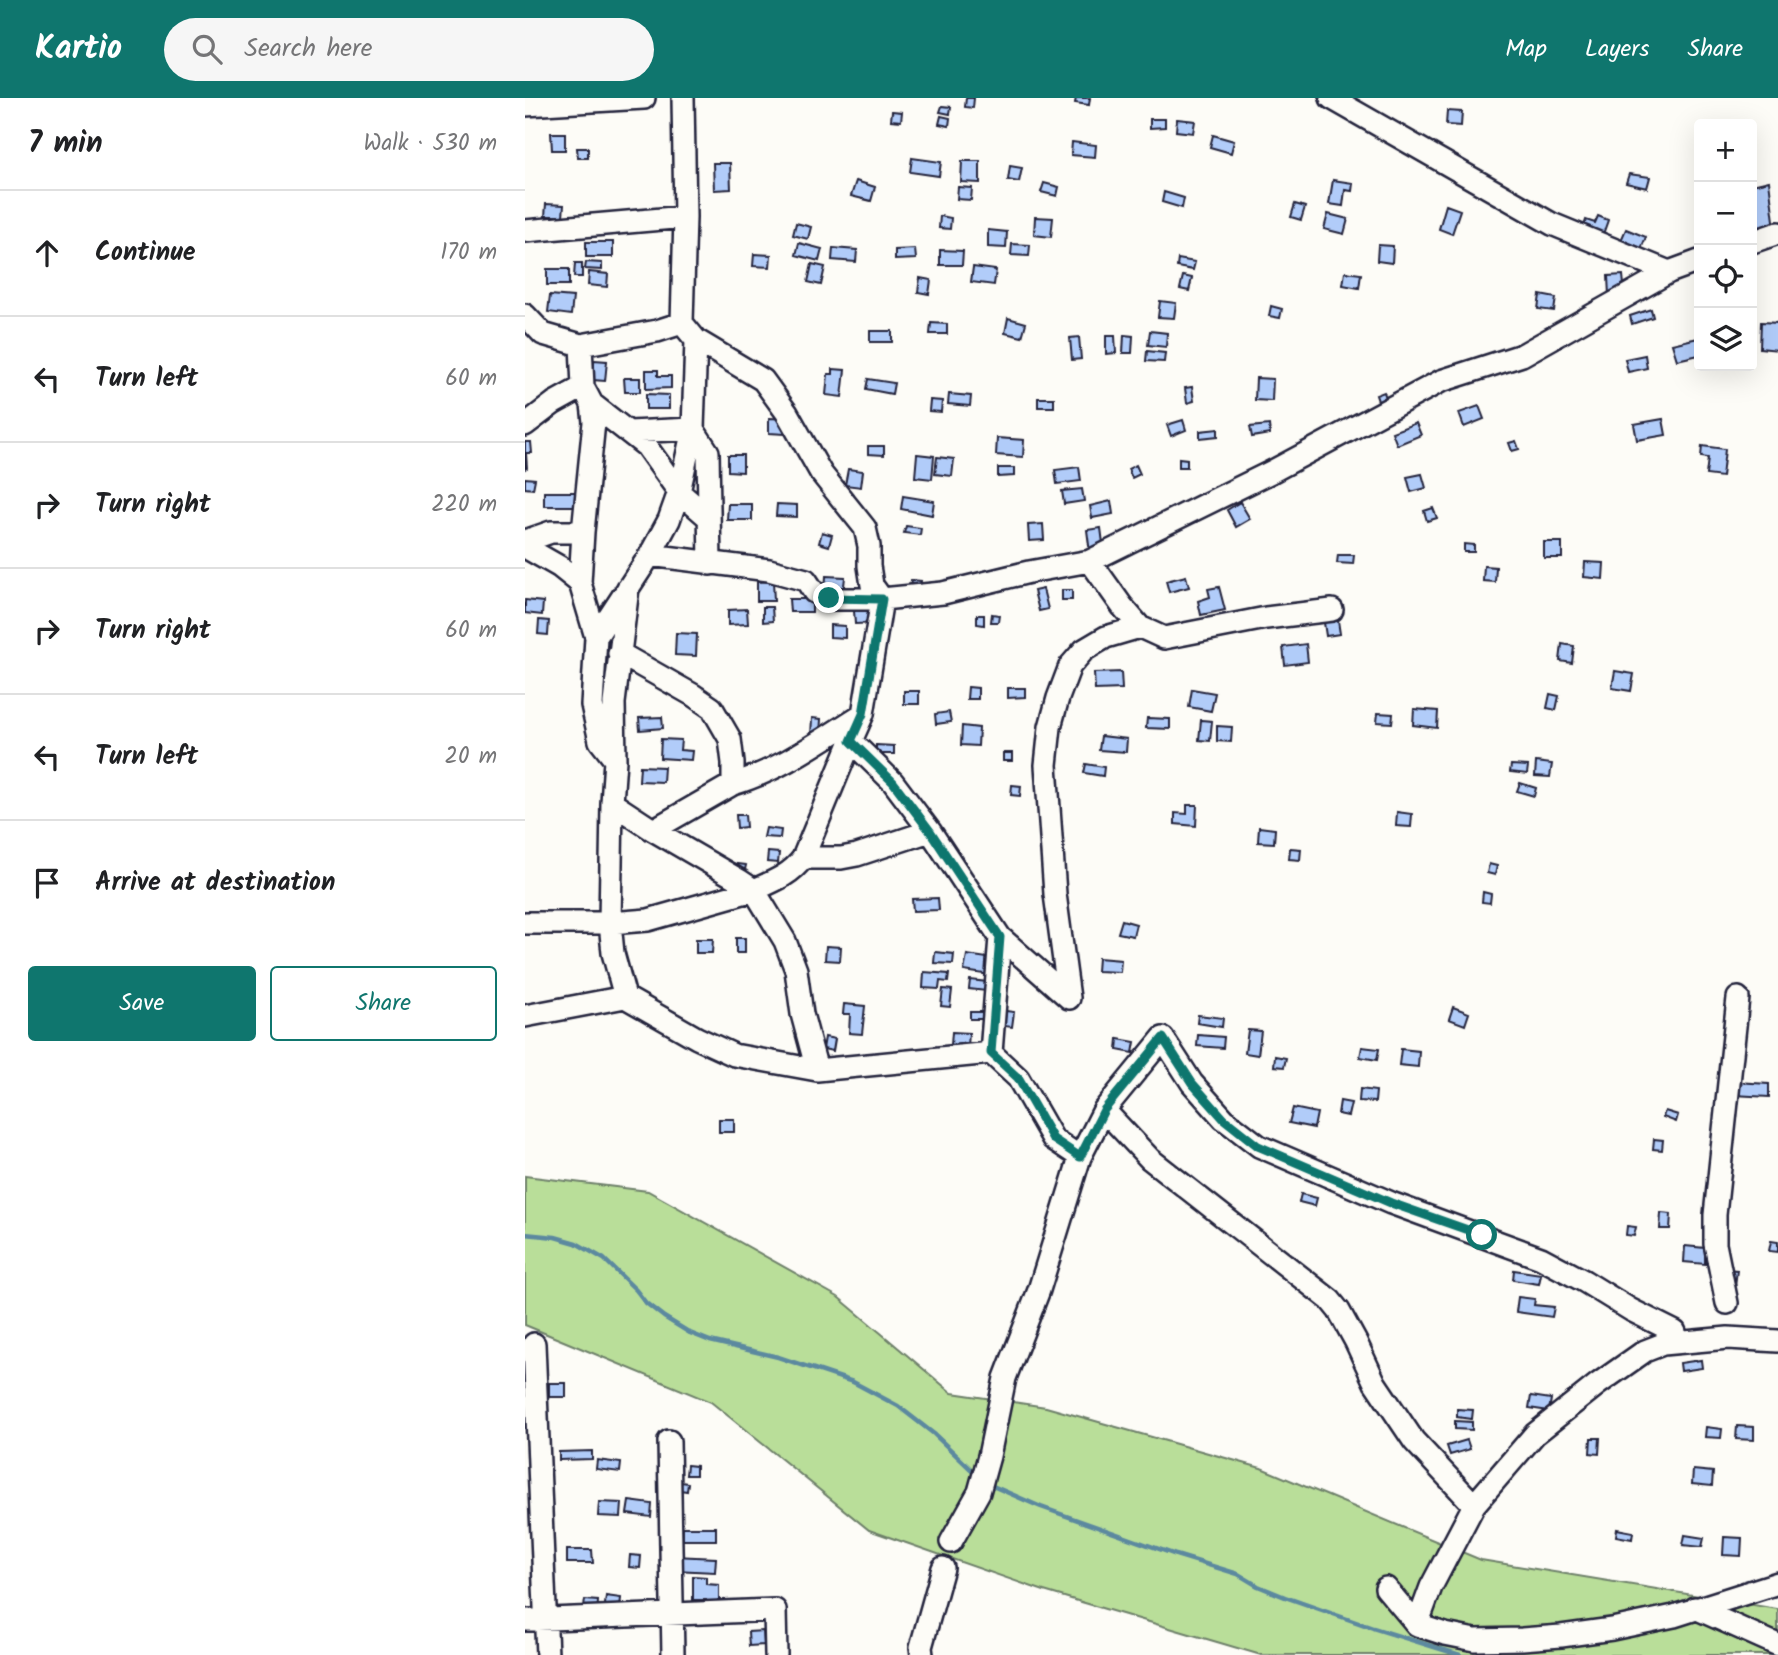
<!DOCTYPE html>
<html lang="en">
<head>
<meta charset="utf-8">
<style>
  :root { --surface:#fff; --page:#f6f6f6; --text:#202124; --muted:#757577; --line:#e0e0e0; --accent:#0f766e }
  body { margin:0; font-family:Kalam,sans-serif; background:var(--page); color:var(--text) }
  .controls { position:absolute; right:21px; top:21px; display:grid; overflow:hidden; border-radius:7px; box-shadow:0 7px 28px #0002 }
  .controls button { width:63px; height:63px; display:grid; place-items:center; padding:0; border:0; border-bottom:2px solid var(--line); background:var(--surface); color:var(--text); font:35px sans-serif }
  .stop { position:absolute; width:21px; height:21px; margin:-16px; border:5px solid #0f766e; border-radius:50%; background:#fff }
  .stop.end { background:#0f766e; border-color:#fff; box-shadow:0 2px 7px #0008 }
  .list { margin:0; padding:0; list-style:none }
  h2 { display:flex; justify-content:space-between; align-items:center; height:91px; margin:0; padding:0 28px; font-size:30px }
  h2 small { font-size:23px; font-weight:400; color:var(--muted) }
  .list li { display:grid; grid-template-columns:46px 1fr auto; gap:21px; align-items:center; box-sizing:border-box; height:126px; padding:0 28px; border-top:2px solid var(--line) }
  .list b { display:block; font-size:26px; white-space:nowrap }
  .list em { font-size:23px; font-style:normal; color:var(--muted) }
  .actions { display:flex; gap:14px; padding:21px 28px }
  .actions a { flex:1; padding:16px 0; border:2px solid var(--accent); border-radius:7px; text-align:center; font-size:24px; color:var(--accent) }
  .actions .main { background:var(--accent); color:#fff }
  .icon { flex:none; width:38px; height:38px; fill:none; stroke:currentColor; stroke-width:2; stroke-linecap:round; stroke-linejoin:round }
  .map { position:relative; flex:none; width:1253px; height:1557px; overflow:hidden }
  header { display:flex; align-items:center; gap:42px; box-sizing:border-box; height:98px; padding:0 35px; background:var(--accent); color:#fff }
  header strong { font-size:33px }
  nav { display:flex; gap:38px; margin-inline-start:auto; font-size:24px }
  .search { width:490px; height:63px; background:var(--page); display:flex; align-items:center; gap:18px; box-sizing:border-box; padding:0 24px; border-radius:38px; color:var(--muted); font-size:26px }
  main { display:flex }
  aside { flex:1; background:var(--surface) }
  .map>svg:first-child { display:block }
</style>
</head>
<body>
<header>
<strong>Kartio</strong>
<div class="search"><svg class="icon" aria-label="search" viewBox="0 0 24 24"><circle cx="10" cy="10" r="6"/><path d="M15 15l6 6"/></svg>Search here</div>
<nav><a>Map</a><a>Layers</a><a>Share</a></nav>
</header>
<main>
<aside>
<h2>7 min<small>Walk · 530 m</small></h2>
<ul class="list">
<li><svg class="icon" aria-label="ahead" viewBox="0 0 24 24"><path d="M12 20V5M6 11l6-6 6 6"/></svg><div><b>Continue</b></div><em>170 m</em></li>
<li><svg class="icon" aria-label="left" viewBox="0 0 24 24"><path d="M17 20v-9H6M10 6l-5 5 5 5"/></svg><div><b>Turn left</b></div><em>60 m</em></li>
<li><svg class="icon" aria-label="right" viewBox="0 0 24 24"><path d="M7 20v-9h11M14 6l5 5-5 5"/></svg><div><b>Turn right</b></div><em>220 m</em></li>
<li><svg class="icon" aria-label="right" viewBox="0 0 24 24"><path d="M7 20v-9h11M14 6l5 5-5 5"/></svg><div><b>Turn right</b></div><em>60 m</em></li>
<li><svg class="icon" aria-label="left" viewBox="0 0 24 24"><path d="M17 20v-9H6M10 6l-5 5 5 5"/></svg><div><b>Turn left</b></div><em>20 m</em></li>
<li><svg class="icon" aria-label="arrive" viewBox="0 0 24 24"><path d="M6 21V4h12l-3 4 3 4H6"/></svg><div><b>Arrive at destination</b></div></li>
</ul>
<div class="actions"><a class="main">Save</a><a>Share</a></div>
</aside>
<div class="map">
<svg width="1253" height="1557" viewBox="0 0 1253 1557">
  <rect width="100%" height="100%" fill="#fdfcf7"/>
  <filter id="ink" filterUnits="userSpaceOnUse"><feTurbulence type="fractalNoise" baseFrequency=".0143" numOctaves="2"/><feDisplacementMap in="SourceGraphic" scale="14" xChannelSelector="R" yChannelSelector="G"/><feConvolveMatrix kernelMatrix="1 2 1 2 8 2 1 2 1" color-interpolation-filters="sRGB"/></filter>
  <g filter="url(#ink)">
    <path fill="#b9de99" stroke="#6e806a" stroke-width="2" d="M0,1078L123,1093L313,1199L427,1295L521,1309L736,1370L956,1462L1253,1511V1557H736L519,1493L344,1432L186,1304L0,1227Z"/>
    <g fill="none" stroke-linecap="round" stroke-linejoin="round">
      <path stroke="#5b899f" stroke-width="4.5" d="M0,1136L30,1139L51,1145L79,1161L111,1192L121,1205L139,1219L165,1235L185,1243L253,1259L328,1284L373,1308L409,1336L451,1376
        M463,1386L516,1409L651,1457L713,1476L733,1488L760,1499L848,1530L935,1557"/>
    </g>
    <path fill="#b1ccf9" stroke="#22223b" stroke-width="2" d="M441,0H449L448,10L440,9Z
      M551,0H565L564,7L550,5Z
      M417,8L426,9L425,16L415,14Z
      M367,13L377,14L376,23L366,22Z
      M922,13L937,14L936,28L921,27Z
      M416,18L425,20L424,28L414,26Z
      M625,21H640V29L625,30Z
      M652,21L670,23L668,35L651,33Z
      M26,35H40V52H27Z
      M688,37L709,43L706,55L685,49Z
      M547,44L571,47L570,59L546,57Z
      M52,50H63V60H53Z
      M387,60L416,64L414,78L385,74Z
      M437,63H455V85L436,84Z
      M188,65H205L206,91L189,92Z
      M485,68L497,70L494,84L483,82Z
      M1104,76L1125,79L1122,90L1101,85Z
      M808,82L828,85L827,93L820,92L818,108L804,106Z
      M331,83L350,89L346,103L326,98Z
      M1244,83L1250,131L1227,136V87Z
      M519,85L534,89L532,98L516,94Z
      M433,89L447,90L446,102L432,101Z
      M639,94L659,100L657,110L637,104Z
      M21,106L39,107L38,118H20Z
      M770,106L780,109L776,122L766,119Z
      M921,107L935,112L927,136L914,131Z
      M803,116L823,121L819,136L799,131Z
      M415,118L426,120L425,131L414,130Z
      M1073,118L1083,122L1077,139L1058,131L1061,122L1070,125Z
      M510,119L528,120L526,139L509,137Z
      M271,125L286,129L283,141L268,137Z
      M1101,131L1121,139L1114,156L1094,147Z
      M463,132L482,134L481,150L463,149Z
      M61,144H88V159H61Z
      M274,145L297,151L294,163L271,157Z
      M487,146L505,147L504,158L486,157Z
      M853,147L868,148L867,165L852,163Z
      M308,150L332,152L331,164L307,162Z
      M390,151L391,161L370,162V152Z
      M415,152L438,153L437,167H415Z
      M229,156L246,157L245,169L228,168Z
      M653,161L670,164L668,172L652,169Z
      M61,164L77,165V172L60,171Z
      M50,165H57V179H49Z
      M287,166L300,169L296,187L283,184Z
      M448,169L471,172L469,187L446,184Z
      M22,171H44V187H22Z
      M64,174L83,176L82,189L63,187Z
      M820,174L836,176L834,190L818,187Z
      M1098,177L1100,197L1084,198L1083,178Z
      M658,178L667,180L664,193L655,191Z
      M395,180L406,182L404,196L393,194Z
      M25,197L48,199L46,217L23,214Z
      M1015,197L1031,200L1029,213L1013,211Z
      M635,203L651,205L649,220L633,219Z
      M746,208L757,211L755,220L744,218Z
      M1126,211L1128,219L1107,226L1105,218Z
      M483,220L501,225L497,239L480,235Z
      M1236,224L1253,225V252L1235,250Z
      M406,225L422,226V236H405Z
      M345,233H367V244H345Z
      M625,233L642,235L641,249L623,247Z
      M599,237L608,238L607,255H598Z
      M581,238H590L591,255L581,256Z
      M554,239L556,261L547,262L545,240Z
      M1173,240L1174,257L1152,262L1147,246Z
      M622,253L640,255L639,264L621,263Z
      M1120,257L1122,270L1103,274L1100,261Z
      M69,262L82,263L80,283L68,282Z
      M308,271L320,272L317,299L301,297L303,276H308Z
      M121,272H133V278H146V290L121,291Z
      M99,280H115V294H100Z
      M731,280L748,281L747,303L730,302Z
      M343,281L369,285L367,296L341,291Z
      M667,289L669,303L662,305L660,290Z
      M859,294L862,303L854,306L851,297Z
      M121,296L144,297V311H121Z
      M424,296L446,298L445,308L423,306Z
      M513,300H529V309H513Z
      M405,302L417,303L416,314L404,313Z
      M954,308L959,321L939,329L934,315Z
      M244,320L261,321L260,336L244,335Z
      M1138,321L1141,337L1112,342L1109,326Z
      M658,322L661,332L646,338L642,327Z
      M891,325L896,337L872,347L867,334Z
      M744,327L745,336L727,339L725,329Z
      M693,331V338L675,340V333Z
      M472,340L499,342L498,359L471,357Z
      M991,343L994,351L987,353L984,345Z
      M0,344H6L7,355H1L2,370L0,371Z
      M343,348H359V357L343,356Z
      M1177,348L1200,351L1197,379L1181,377L1183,360L1176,359Z
      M392,356L409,358L407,381L390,379Z
      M203,357H218V374L203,373Z
      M412,359L429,361L427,378L410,376Z
      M654,360L662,361V369H654Z
      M611,367L615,376L607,380L603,371Z
      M554,369L556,383L532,386L530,372Z
      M473,370H489V378L473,379Z
      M323,371L338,373L336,389L320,387Z
      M897,376L901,390L886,394L882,379Z
      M0,380L10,381L8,391L0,390Z
      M557,391L559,403L539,406L537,393Z
      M19,394H51V408H19Z
      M378,398L409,403L407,417L376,411Z
      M586,403L588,416L567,420L565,408Z
      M715,404L725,421L711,429L702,412Z
      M203,406H227V422H202Z
      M252,406L272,407V419L251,418Z
      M908,410L912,420L902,423L899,413Z
      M518,426L519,442L504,443L503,427Z
      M381,428L396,430L395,437L379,435Z
      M576,430L579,453L565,455L562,432Z
      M297,434L307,437L304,448L294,445Z
      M1019,444H1037V460H1019Z
      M939,446L949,447V454H939Z
      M813,457H829L828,466L812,465Z
      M1060,464L1079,465L1078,481L1059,479Z
      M959,468L971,469L970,484L958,483Z
      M301,478L320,479L318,496L300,495Z
      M661,478L664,489L644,494L641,483Z
      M386,482L396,483L395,492L385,491Z
      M248,483L249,503H232V484Z
      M694,489L700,512L676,517L673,503L685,499L683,491Z
      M518,491L523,511L514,513L509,493Z
      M537,492H547V502H537Z
      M264,501H287V514H265Z
      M0,502L18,504L17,517L0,515Z
      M238,509H247L248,523L238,524Z
      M222,511L223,526L203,527V512Z
      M351,512L352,525L330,526L329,513Z
      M467,516L474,517L473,524H466Z
      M812,516L815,536L801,538L798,518Z
      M452,517H459V527L452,526Z
      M14,522L24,523L23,537L13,536Z
      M305,527L320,528V540L305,539Z
      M151,535L172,536L171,558L150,557Z
      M781,546L783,564L760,567L758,549Z
      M1037,546L1049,548L1047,565L1035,563Z
      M1090,573L1109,576L1106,593L1087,590Z
      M596,574L597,591L570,592L569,575Z
      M443,589L453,590V601H442Z
      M483,590H500V599L483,600Z
      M667,591L690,595L686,613L664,609Z
      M379,593H394V606H379Z
      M1025,596L1034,598L1031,612L1022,610Z
      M889,611L913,613L912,630L888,627Z
      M424,614L426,624L411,626L410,616Z
      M853,615L868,616L867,625L852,624Z
      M137,619L138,630L115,632L114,620Z
      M287,620L296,621L295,637H286Z
      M622,620L645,621V631L621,630Z
      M676,622L687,623L685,643L674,642Z
      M437,628L454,630L453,648L436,647Z
      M692,628L707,629L706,644L692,643Z
      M576,638L602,641L601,654L574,652Z
      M136,641L156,642L155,652L167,653L166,662L135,660Z
      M351,647L369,648V656H351Z
      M478,655H487V663H478Z
      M1011,664L1027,666L1025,679L1010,678Z
      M561,666L579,669L578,678L559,675Z
      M986,667L1003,668L1002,676L985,674Z
      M115,668L139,669L138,684L114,683Z
      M995,685L1011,690L1009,698L992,693Z
      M487,687L496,688L495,698L486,697Z
      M662,707H672L671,728L650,726V715L662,716Z
      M872,714L887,716L886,729L871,728Z
      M211,717H220L221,729L212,730Z
      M734,729L750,731L749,745L733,744Z
      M241,730L256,732L255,740L239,739Z
      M765,750L776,751L775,762L764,761Z
      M243,754L254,755L253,765L242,764Z
      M204,765L221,767L219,776Z
      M964,766L972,768L970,777L962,775Z
      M958,794L966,796L965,805L957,804Z
      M413,800L414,812L388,813L387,801Z
      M597,822L611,826L608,838L593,835Z
      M211,840H220V855H211Z
      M171,841H188L187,855H171Z
      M301,848L316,849L315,863L300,862Z
      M410,854L429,856L428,866L409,865Z
      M442,857L469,861L466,877L439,873Z
      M573,860L596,862L595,874L572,873Z
      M399,874L424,876L423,884L415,883L414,891L398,890Z
      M445,882L462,884L461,893L444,891Z
      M418,891L427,892L425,909L416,908Z
      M319,906L340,908L337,936L324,935L325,916H318Z
      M928,909L944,915L940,927L924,921Z
      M481,913L489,914L487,929L479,928Z
      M445,914H463V921H445Z
      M673,917L698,920L697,929L672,925Z
      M723,932L736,933L733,957L720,955Z
      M427,934L444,935L443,948L426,947Z
      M673,937L699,939L698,950L672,948Z
      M300,939L310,941L308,953L298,951Z
      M593,941L610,944L608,955L592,952Z
      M837,949L854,951L852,962L835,959Z
      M876,951L894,953L893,969L874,967Z
      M750,958L761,960L759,969L749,968Z
      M1210,984L1244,986V999L1209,997Z
      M835,991L851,993L850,1004L834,1003Z
      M815,1003L826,1005L823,1018L813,1016Z
      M768,1010L792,1015L789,1030L764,1025Z
      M1140,1013L1153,1017L1151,1024L1138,1019Z
      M194,1021H209V1034H194Z
      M1129,1041L1138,1042L1137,1052L1128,1051Z
      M776,1096L792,1100L790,1108L774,1104Z
      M1136,1115L1146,1116L1145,1131H1135Z
      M1102,1128L1111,1129L1109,1138L1101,1137Z
      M1246,1143L1253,1144V1154L1244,1153Z
      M1160,1148L1180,1150V1166L1159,1164Z
      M1200,1171L1212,1172L1210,1188L1199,1187Z
      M989,1172L1016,1176L1014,1186L988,1182Z
      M993,1199L1010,1201L1009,1207L1029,1209L1027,1219L991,1214Z
      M1176,1262L1177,1270L1156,1273L1155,1265Z
      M24,1285H41V1299H24Z
      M1006,1298L1026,1301L1024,1313L1004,1310Z
      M932,1311L948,1312L947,1321L932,1319Z
      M930,1323L947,1324V1332L930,1331Z
      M1212,1328L1229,1329V1342L1211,1341Z
      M1181,1329L1197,1331L1196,1340L1180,1339Z
      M1066,1340H1075L1074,1356L1065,1355Z
      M942,1342L945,1351L925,1357L922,1348Z
      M67,1353V1361L34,1362V1354Z
      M72,1362L96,1365L95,1374L71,1371Z
      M162,1367L171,1368V1377H161Z
      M1168,1372L1188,1374L1187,1388L1167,1386Z
      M156,1384L163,1385L162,1393L155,1392Z
      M104,1403L127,1406L126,1419L102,1416Z
      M74,1404L97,1405L96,1419L73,1418Z
      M158,1429H191V1442H158Z
      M1092,1431L1108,1434L1107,1441L1091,1438Z
      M1160,1437L1179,1440L1177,1449L1158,1447Z
      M1199,1439L1217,1440L1216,1458L1198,1457Z
      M42,1452H67L68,1465H42Z
      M105,1457L116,1458L115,1470L104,1469Z
      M149,1458L191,1460L190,1474L149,1472Z
      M168,1478L181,1479V1486L194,1487V1510L181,1509V1502H168Z
      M81,1498L96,1500L94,1517L79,1515Z
      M60,1502L73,1503L72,1517L58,1515Z
      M238,1533L239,1547L224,1548L223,1534Z"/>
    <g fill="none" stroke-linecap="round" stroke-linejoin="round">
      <defs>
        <path id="minor" d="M158,0L160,119L157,225L171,242L238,282L262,315L296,375L340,430L344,448V468L347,487L357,501L338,616L326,643L368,684L405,733L475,839L466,955
          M806,0L1027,126L1144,174
          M0,7L119,0
          M0,133L160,119
          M1227,144L1253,135
          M0,217L18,236L56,247L132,233L157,225
          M67,306L121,348L154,394L184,420
          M0,327L29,305L58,289
          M104,334L168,331L183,354L185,466
          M0,443L26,434H58
          M0,449L35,469L55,485L71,539L67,607L75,643L90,662
          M125,457L244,472L281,482L289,494L304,501H357L418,495L504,474L565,463L746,374L916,283L997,257L1144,174L1174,163
          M565,463L597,508L615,529L639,540L741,520L807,512
          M55,485L58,434L69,324L67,306L58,289L56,247
          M71,539L125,457L144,422L154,394L168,331L171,242
          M94,555L168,597L187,610L205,641L208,665V686
          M87,705L128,732L214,782L229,792C247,784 266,777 278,760L326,643
          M128,732L208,686C256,672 296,642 338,616
          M278,760H316L332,757L405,733
          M0,825H85L123,822L229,792L260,843L271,872L277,916L292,972
          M475,839L544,900
          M100,899L88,855L85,825L87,705L90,662L89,605L103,490
          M544,900L530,796L521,667L525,629L533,600L545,568L559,552L581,539L615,529
          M0,918L100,899L172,940L209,957L292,972L466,955L493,980L528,1041L555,1059
          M579,1012L625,1061L805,1202L814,1213L831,1244L850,1285L889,1343L949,1407
          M1202,1205L1190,1146V1117L1213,900
          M9,1246L22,1557
          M144,1343L148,1557
          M426,1444L454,1394L464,1358L480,1280L514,1192L555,1059L579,1012L638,940L667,985L699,1021L734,1048L866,1105L1016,1160L1059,1183L1106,1212L1150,1234
          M861,1490L892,1527L906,1489L949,1407L1010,1336L1073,1286L1120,1253L1138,1246L1203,1240L1253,1243
          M1170,1510L1253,1547
          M0,1522L250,1512L251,1557
          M892,1527L920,1536L950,1542L997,1541L1036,1538L1087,1531L1149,1518L1253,1485
          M397,1557L396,1549L418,1470"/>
      </defs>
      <use href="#minor" stroke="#22223b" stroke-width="26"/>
      <use href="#minor" stroke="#fdfcf7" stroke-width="21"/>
    </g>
  </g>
  <g fill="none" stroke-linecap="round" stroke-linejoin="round" filter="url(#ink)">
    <path stroke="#0f766e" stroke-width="9" d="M304,500L357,501L338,616L326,643L368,684L405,733L475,839L466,955L493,980L528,1041L555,1059L579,1012L638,940L667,985L699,1021L733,1048L866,1105L957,1137"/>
  </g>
</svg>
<div class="controls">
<button>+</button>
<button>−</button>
<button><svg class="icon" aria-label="locate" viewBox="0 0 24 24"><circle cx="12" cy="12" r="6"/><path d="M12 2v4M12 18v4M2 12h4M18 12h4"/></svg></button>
<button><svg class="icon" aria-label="layers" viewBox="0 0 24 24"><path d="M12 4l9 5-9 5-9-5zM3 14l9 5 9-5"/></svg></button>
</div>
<div class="stop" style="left:957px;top:1137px"></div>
<div class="stop end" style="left:304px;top:500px"></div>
</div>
</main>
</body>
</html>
